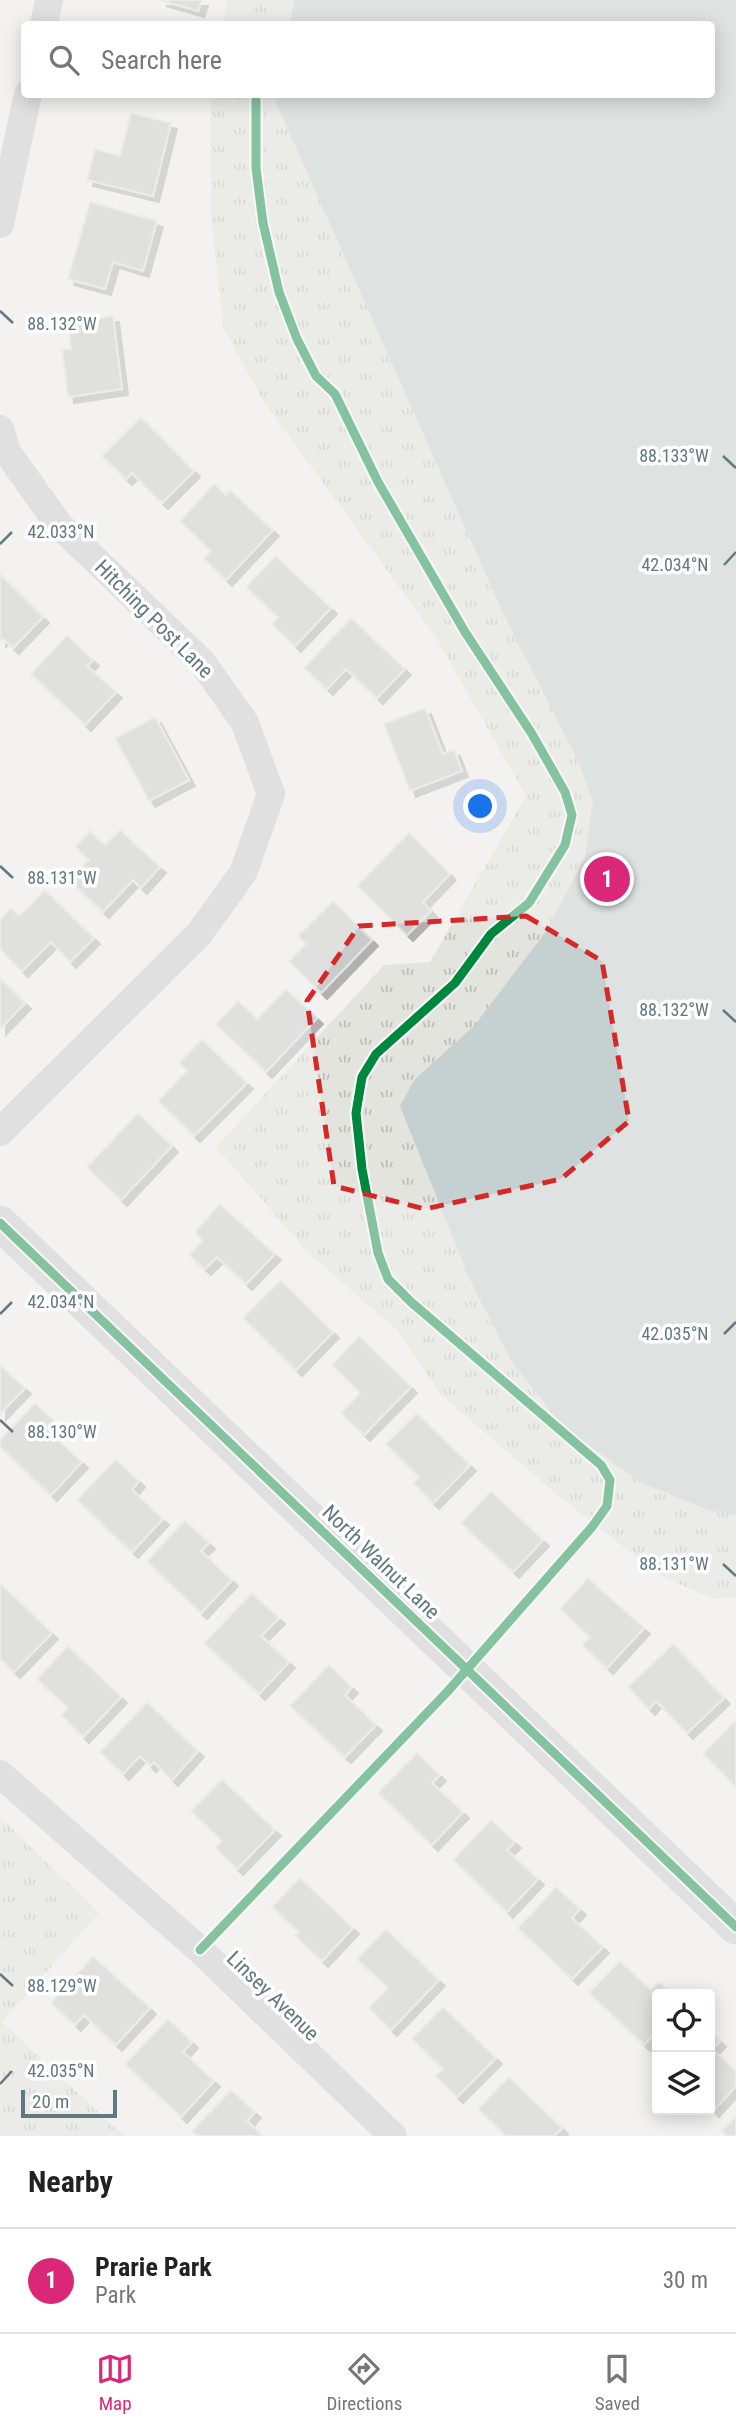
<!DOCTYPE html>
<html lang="en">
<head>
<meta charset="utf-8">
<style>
  :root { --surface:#fff; --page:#f2f2f2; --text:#222; --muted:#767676; --line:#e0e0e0; --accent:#db2777 }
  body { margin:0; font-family:"Roboto Condensed",sans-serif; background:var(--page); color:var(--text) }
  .controls { position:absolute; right:21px; bottom:21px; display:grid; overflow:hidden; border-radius:7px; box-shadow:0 4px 18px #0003 }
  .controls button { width:63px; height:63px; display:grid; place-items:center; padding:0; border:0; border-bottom:2px solid var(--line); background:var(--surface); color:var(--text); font:35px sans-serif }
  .scale { position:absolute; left:21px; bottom:18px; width:96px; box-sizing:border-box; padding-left:7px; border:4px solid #627981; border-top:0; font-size:19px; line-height:24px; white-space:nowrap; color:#627981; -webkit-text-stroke:5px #fff; paint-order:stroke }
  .you { position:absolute; left:481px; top:807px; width:24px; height:24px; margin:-18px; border:5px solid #fff; border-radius:50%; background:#1a73e8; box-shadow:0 0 0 10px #1a73e833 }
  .badge { display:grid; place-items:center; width:46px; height:46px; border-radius:50%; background:var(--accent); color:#fff; font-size:23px; font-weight:700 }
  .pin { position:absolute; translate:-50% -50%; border:4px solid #fff; box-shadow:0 2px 7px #0006 }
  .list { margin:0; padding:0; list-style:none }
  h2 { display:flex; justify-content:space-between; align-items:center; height:91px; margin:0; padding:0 28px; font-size:30px }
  h2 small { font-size:23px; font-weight:400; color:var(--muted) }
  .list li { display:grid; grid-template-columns:46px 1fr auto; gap:21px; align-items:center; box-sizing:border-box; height:105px; padding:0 28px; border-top:2px solid var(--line) }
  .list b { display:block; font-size:26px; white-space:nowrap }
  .list p { margin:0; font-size:23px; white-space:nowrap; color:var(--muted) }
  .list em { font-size:23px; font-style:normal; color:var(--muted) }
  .icon { flex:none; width:38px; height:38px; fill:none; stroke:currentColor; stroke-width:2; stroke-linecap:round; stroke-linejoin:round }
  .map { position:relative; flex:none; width:736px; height:2136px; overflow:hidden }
  .search { position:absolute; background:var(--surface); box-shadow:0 4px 18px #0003; left:21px; right:21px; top:21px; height:77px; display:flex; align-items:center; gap:18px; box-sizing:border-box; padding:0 24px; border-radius:7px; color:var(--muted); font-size:26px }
  .sheet { height:196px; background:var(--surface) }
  nav { display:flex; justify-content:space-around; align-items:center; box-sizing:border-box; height:98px; border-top:2px solid var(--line); background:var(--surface); font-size:19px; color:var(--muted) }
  nav a { display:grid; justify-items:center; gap:4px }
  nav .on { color:var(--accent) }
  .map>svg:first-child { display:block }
</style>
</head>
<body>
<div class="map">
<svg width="736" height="2136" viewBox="0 0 736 2136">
  <defs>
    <pattern id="park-tufts" width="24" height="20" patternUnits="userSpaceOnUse" patternTransform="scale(1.75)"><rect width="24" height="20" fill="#e2e4dd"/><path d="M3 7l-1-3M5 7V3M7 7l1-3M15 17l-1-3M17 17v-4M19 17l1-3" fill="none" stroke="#bbbeb9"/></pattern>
    <filter id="shadow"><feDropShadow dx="6" dy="6" stdDeviation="0" flood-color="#0004"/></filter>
  </defs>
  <rect width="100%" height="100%" fill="#f3f2f0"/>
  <path fill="url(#park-tufts)" d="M227,0H736V1597L713,1599L661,1576L561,1498L441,1395L396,1329L308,1253L216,1147L384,965L430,962L526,796L437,639L264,402L224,329L211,220L210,111L213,94H712V24H223Z
    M0,1817L99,1913L2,2022L124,2136H0Z"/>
  <path fill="#c5d0d0" d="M295,0H736V1515L708,1510L644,1484L564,1428L511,1360L470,1280L400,1106L415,1079L474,1026L547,930L585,857L593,802L580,765L504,615L274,98V94H712V24H289Z"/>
  <path fill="#c9cbcb" stroke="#e2e2e0" stroke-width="2" filter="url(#shadow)" d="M160,0H202L198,11Z
    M131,113L171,123L153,196L87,180L95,149L120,156Z
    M90,202L157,221L143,271L113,262L105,289L68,279Z
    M113,316L122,389L68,397L62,350L71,349L68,323Z
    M141,417L194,471L162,503L132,473L126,479L102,456Z
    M214,484L226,495L230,490L273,530L226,580L204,559L211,551L180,521Z
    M276,556L331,608L295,646L272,624L278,617L246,587Z
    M0,574L43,617L13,648L3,639L0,641Z
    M351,618L405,669L377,698L346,669L327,689L304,668Z
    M67,635L93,660L87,666L116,692L85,725L31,674Z
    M425,708L443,754L454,750L462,771L410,791L384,724Z
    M155,717L189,780L149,801L115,738Z
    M120,830L160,867L141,888L133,880L103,912L70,881L89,860L75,847L90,831L105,845Z
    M409,833L450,874L423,902L431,911L407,935L357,886Z
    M45,890L94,938L70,962L51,942L22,971L0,949V919L11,908L19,916Z
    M333,901L372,940L321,993L289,961L306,944L298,936Z
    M0,978L25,1003L0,1029Z
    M286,989L317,1018L266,1072L216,1024L238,1001L257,1019Z
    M202,1039L247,1083L194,1136L158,1101L187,1071L179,1063Z
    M138,1113L172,1146L121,1200L87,1167Z
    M220,1204L275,1254L246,1284L217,1257L205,1269L189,1255L203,1240L195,1232Z
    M281,1280L333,1332L296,1370L243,1318Z
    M359,1336L411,1387L364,1435L341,1413L360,1393L332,1365Z
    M0,1365L25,1388L0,1414Z
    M35,1403L59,1425L51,1433L82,1462L51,1495L0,1447V1440Z
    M417,1413L470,1465L433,1503L413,1483L419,1477L386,1444Z
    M116,1459L139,1481L132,1490L163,1519L132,1552L77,1500Z
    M491,1491L543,1540L513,1572L461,1523Z
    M185,1520L209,1543L201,1551L232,1580L201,1613L147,1561Z
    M588,1578L644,1628L607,1668L582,1645L590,1637L560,1609Z
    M0,1583L52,1633L14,1672L0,1659Z
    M252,1593L279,1618L261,1636L289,1662L259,1694L204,1643Z
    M673,1644L724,1698L687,1733L656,1701L649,1709L628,1687Z
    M68,1646L121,1697L83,1737L61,1715L68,1708L37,1679Z
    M329,1665L352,1687L345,1695L376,1725L345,1757L290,1706Z
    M147,1702L198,1751L172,1780L154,1762L150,1766L140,1756L123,1774L100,1752Z
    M736,1720V1787L703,1754Z
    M417,1753L440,1775L432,1783L463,1812L432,1845L378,1793Z
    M222,1779L275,1830L237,1869L215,1848L222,1841L191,1811Z
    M491,1820L515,1842L507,1850L538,1879L507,1912L453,1860Z
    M300,1878L353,1928L322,1961L295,1935L299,1932L272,1907Z
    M556,1887L580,1909L572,1918L603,1947L572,1979L518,1928Z
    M386,1929L439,1980L391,2030L369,2008L388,1988L357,1959Z
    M93,1956L150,2008L116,2045L84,2015L75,2025L51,2003Z
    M620,1961L651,1990L659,1982L672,1994H657V2030L644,2045L589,1993Z
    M443,2007L496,2058L457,2097L435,2076L443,2069L412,2039Z
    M168,2019L192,2042L183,2052L214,2081L181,2117L125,2064Z
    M710,2031L720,2041L712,2049L736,2071V2086L713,2111L710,2108Z
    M509,2077L562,2128L554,2136H506L478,2109Z
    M231,2090L255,2112L247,2121L263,2136H198L192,2131Z
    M736,2116V2136H727L722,2131Z"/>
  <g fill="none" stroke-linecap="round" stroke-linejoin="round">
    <path stroke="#c8c9ca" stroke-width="28" d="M44,24L49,0
      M0,224L28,94
      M0,429L7,452L59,525L202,662L245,723L271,794L243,873L199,934L0,1132
      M0,1774L200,1950L393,2136"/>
    <path stroke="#c8c9ca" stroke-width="35" d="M0,1223L736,1927"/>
    <defs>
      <path id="cycleway" d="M0,1223L736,1927
        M200,1950L448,1691L592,1527L607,1506L610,1480L601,1465L411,1302L388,1279L378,1253L362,1169L356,1113L362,1077L376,1054L455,983L491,934L529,903L565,845L572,815L565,792L532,734L465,632L378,482L335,394L316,376L297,339L279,292L263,223L256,168V94"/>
    </defs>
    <use href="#cycleway" stroke="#fff" stroke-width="13"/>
    <use href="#cycleway" stroke="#00873e" stroke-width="9"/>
  </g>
  <path d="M0 0H736V2136H0ZM526,916L602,961L629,1121L561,1179L425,1209L334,1186L307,1001L359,926Z" fill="#f3f2f0" fill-opacity=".55" fill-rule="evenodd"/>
  <path fill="none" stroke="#d62828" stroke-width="5" stroke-dasharray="14 9" stroke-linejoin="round" d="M526,916L602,961L629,1121L561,1179L425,1209L334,1186L307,1001L359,926Z"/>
  <path fill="none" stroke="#627981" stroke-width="2.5" d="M0,311L13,323M723,456L736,468M0,544L12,532M724,565L736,552M0,866L13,878M723,1010L736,1022M0,1314L12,1302M724,1334L736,1322M0,1420L13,1432M723,1564L736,1576M0,1974L13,1986M0,2084L12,2071"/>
  <g text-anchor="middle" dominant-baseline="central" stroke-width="7" stroke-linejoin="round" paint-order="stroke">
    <g font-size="21" fill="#627981" stroke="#fff">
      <text transform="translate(154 619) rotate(45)">Hitching Post Lane</text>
      <text transform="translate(381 1562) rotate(44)">North Walnut Lane</text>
      <text transform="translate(273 1996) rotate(44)">Linsey Avenue</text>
    </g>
  </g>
  <g font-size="18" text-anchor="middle" fill="#627981" stroke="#fff" stroke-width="7" stroke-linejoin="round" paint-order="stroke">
    <text x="62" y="330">88.132°W</text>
    <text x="674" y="462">88.133°W</text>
    <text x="61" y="538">42.033°N</text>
    <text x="675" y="571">42.034°N</text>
    <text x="62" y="884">88.131°W</text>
    <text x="674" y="1016">88.132°W</text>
    <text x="61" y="1308">42.034°N</text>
    <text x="675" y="1340">42.035°N</text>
    <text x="62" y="1438">88.130°W</text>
    <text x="674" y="1570">88.131°W</text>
    <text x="62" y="1992">88.129°W</text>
    <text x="61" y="2077">42.035°N</text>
  </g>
</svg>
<div class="controls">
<button><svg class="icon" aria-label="locate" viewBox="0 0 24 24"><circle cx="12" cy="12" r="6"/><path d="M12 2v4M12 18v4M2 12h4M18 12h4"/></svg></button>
<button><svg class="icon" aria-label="layers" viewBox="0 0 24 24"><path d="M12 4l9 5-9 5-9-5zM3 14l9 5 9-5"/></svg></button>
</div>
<div class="scale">20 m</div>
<div class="you"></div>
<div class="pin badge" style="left:607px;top:879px">1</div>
<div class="search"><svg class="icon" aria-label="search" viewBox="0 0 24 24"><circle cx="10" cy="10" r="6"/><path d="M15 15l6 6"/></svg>Search here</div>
</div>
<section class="sheet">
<h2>Nearby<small></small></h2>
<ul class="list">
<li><span class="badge">1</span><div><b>Prarie Park</b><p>Park</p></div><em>30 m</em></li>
</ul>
</section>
<nav>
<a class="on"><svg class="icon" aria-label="map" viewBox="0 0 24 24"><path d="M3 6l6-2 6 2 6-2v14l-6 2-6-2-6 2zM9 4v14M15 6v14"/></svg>Map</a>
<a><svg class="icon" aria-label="directions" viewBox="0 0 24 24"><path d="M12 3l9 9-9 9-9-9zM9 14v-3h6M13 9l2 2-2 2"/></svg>Directions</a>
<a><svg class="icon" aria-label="saved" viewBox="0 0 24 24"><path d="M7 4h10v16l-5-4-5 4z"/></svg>Saved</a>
</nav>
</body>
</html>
